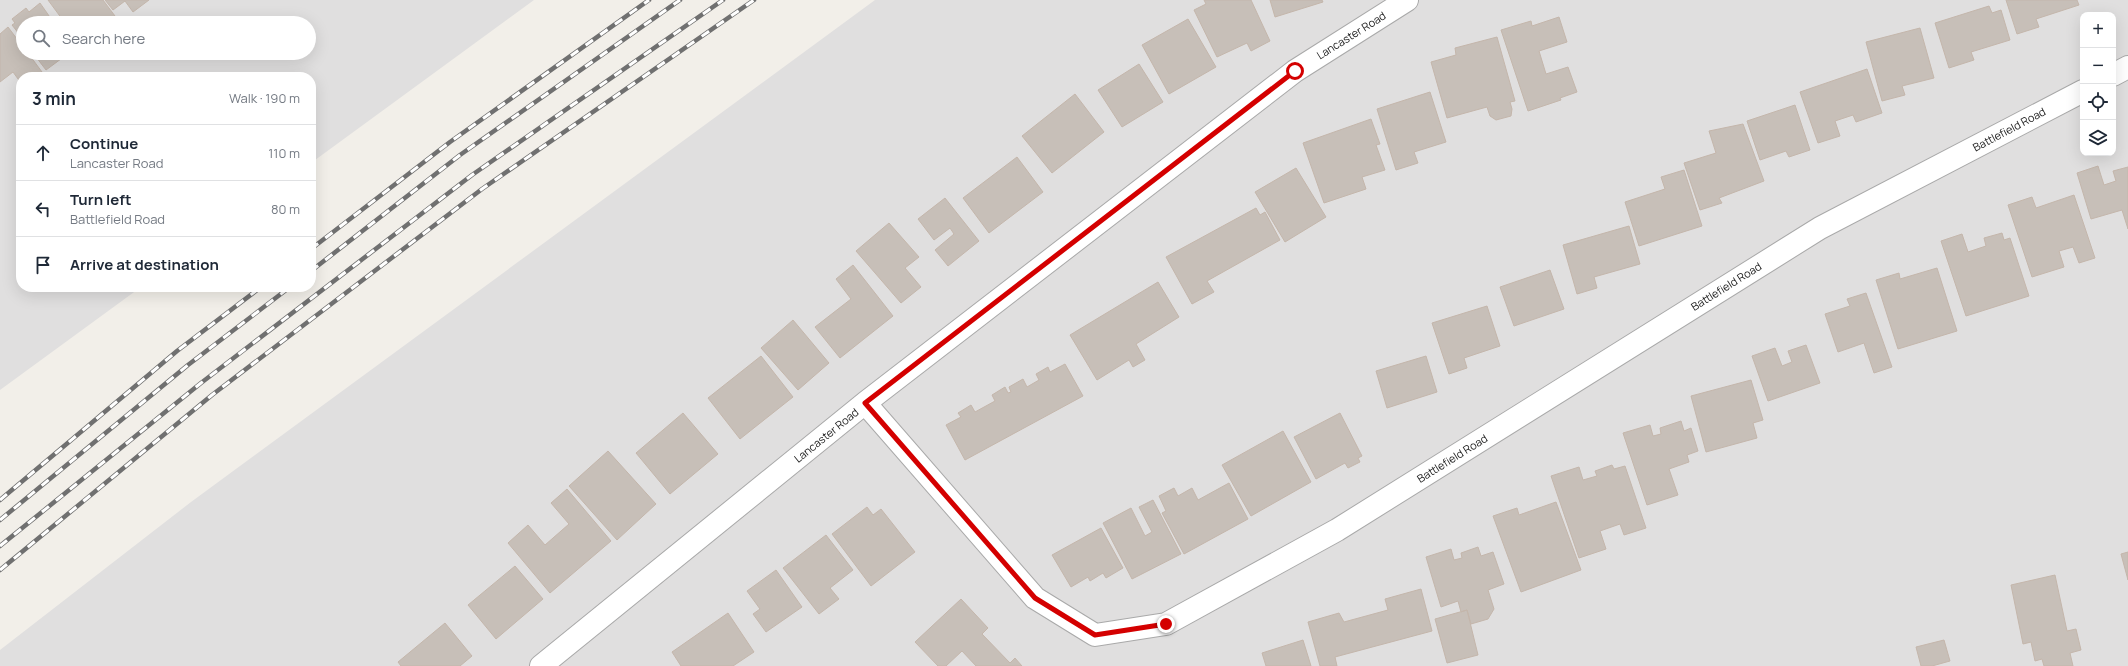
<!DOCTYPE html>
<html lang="en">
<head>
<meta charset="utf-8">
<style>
  :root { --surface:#fff; --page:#f2f2f3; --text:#1f2937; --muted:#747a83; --line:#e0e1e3 }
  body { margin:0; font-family:Manrope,sans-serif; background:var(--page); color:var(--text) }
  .controls { position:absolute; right:12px; top:12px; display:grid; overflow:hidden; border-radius:8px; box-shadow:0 4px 16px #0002 }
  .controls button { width:36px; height:36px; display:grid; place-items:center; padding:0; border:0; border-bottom:1px solid var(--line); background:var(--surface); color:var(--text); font:20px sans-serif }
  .stop { position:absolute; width:12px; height:12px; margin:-9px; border:3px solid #d40000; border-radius:50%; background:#fff }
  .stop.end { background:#d40000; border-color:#fff; box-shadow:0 1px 4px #0008 }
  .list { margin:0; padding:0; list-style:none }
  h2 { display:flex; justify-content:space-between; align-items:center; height:52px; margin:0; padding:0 16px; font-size:17px }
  h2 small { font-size:13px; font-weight:400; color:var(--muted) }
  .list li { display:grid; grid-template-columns:26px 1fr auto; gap:12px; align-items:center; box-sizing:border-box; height:56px; padding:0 16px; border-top:1px solid var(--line) }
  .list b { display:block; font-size:15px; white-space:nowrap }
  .list p { margin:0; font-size:13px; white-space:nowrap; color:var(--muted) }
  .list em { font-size:13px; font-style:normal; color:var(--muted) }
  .icon { flex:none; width:22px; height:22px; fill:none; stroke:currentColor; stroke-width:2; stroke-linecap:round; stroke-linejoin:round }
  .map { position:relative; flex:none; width:2128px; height:666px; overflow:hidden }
  .search { position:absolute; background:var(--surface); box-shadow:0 4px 16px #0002; left:16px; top:16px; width:300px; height:44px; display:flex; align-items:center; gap:10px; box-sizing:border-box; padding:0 14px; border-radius:22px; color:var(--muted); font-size:15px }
  .panel { position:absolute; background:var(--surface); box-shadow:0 4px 16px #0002; left:16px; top:72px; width:300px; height:220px; border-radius:16px }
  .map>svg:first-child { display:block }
</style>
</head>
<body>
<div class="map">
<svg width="2128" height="666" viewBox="0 0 2128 666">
  <rect width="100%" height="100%" fill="#f2efe9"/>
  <path fill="#e0dfdf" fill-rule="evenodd" d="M0,0H534L311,163V77H21V287H141L0,390ZM23,23H309V53H23Z
    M875,0H2128V666H0V650L191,502ZM2083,15H2113V153H2083Z"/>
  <path fill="#c7bfb8" stroke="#c4b6ab" d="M48,0H103L118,20L114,23H65Z
    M105,0H149L133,12L125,1L113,10Z
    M1204,0H1251L1270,41L1251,51L1247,43L1217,57L1194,10L1206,4Z
    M1270,0H1322L1323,2L1275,17Z
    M2006,0H2077L2079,5L2036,19L2039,27L2017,34Z
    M40,3L54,23H23V39L12,25L15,23L12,19L26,8L29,12Z
    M1989,6L1992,13L2001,10L2010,40L1971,52L1974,60L1949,68L1935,23Z
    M1559,17L1567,42L1539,51L1546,74L1568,67L1577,92L1560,98L1561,100L1528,111L1501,30L1531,21L1532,26Z
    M1188,19L1216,67L1169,94L1142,45Z
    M8,27L23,47V53H28L42,72L36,77H21V83L13,72L0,82V34Z
    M1920,28L1934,78L1902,86L1905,95L1882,101L1866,42Z
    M1497,37L1515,101L1510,102L1512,109L1511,116L1496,120L1490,116L1487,107L1447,118L1431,62L1456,55L1455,48Z
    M33,53H69L46,70Z
    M1139,64L1163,102L1122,127L1098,90Z
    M1867,69L1882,113L1856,122L1853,115L1835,121L1840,136L1818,143L1800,92Z
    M1430,92L1446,142L1414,152L1418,163L1396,170L1377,109Z
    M1075,94L1104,132L1052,173L1022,136Z
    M1795,105L1810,150L1789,157L1786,151L1760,160L1747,121Z
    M1371,119L1380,144L1376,145L1385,170L1362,177L1366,189L1324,203L1303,143Z
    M1743,124L1764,181L1719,198L1722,203L1700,210L1684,163L1716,153L1709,131Z
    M1017,157L1043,192L989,233L963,198Z
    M2098,166L2104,185L2116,181L2113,171L2128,167V229L2122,210L2091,219L2077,173Z
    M1296,168L1326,217L1285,242L1255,192Z
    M1684,170L1702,226L1639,246L1625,202L1665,189L1661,177Z
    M2074,195L2095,258L2079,263L2073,247L2059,251L2064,267L2032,277L2008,205L2032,197L2036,208Z
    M945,198L979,241L948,266L935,250L954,234L950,228L934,240L918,219Z
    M1256,208L1260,215L1265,212L1280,240L1207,281L1214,292L1192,304L1166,257Z
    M889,223L919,257L905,268L921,287L901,303L856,251Z
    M1629,226L1640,264L1594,277L1597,288L1577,294L1563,245Z
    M2002,233L2004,240L2010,238L2029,296L1966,316L1941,241L1962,234L1968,252L1986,246L1984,238Z
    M853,265L893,316L840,358L815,327L851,299L836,279Z
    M1937,268L1957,331L1898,349L1876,280L1899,273L1900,279Z
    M1550,270L1564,309L1514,326L1500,287Z
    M1158,282L1179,317L1136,344L1145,360L1133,367L1129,360L1097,380L1070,335Z
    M1866,293L1892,367L1874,373L1864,343L1838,352L1825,314L1850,306L1847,299Z
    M1487,306L1500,346L1464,358L1467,368L1449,374L1432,323Z
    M793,320L829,363L798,390L761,348Z
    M1806,345L1820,383L1768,401L1752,356L1775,348L1782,366L1792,362L1788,351Z
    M761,356L793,397L740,439L708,398Z
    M1426,356L1437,392L1387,408L1376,371Z
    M1065,364L1083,396L965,460L946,425L961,417L958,413L971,405L975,412L995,401L992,395L1005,387L1008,393L1011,392L1009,387L1023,379L1027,387L1039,380L1036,374L1048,367L1050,372Z
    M1751,380L1763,420L1753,423L1757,438L1706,452L1691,396Z
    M683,413L718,454L670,494L636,453Z
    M1340,413L1362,456L1358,458L1360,462L1348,468L1345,463L1316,479L1294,437Z
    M1681,421L1684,431L1691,428L1698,451L1687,455L1689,462L1669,469L1678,495L1647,505L1623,433L1650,425L1653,436L1661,434L1660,428Z
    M1283,431L1311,482L1251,516L1222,465Z
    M608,451L656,504L617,540L569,486Z
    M1612,465L1614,469L1625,466L1646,528L1624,535L1620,524L1600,531L1606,549L1579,558L1551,476L1579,467L1583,480L1597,476L1595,471Z
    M1229,483L1248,519L1184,554L1162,513L1166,511L1159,496L1174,488L1178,496L1192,488L1198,500Z
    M567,489L611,541L550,593L508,543L528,525L545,545L569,524L551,503Z
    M1153,500L1181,554L1132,579L1103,523L1131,508L1145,536L1152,532L1139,507Z
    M1556,502L1581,570L1521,592L1493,516L1517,508L1519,515Z
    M867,507L873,515L881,509L915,552L871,586L832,534Z
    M1101,528L1123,568L1106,578L1103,573L1090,581L1088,577L1071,587L1052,555Z
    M826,535L853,570L830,588L839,599L819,614L783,568Z
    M1478,547L1481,556L1493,552L1504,584L1488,590L1494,609L1488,619L1471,624L1467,610L1461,612L1458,601L1441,607L1426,557L1451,549L1454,560L1462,558L1461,553Z
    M2128,552V580L2121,554Z
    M515,566L543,599L496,639L468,605Z
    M776,570L802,607L766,632L753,614L760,609L747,591Z
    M2055,575L2067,631L2076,629L2081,650L2070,653L2073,666H2044L2042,659L2035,661L2031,642L2023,644L2011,585Z
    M1421,589L1432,631L1335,657L1337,666H1320L1308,622L1339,613L1344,622L1388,610L1385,599Z
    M961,599L988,628L982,634L1010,663L1015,658L1022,666H976L962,651L946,666H938L915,642Z
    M1467,610L1478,655L1447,663L1435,619Z
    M728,613L754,652L733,666H681L672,652Z
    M445,623L472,656L460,666H401L398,662Z
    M1303,640L1311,666H1266L1262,653Z
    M1944,640L1950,661L1932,666H1921L1916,647Z"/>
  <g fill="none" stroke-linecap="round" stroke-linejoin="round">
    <defs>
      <path id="street" d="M2113,75L2128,67
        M865,403L1035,598L1095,635L1166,624L1337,530L1820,228L2083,91
        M541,666L865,403L1295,71L1407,0"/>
    </defs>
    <use href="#street" stroke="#a9a9a9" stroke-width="24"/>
    <use href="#street" stroke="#fff" stroke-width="22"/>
    <defs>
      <path id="rail" d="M311,249L450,142L649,0
        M311,271L460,155L680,0
        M0,500L177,351L261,287
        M0,520L188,365L290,287
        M0,546L201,383L472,175L723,0
        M0,570L212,395L482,189L754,0"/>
    </defs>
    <use href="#rail" stroke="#707070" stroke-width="4.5"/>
    <use href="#rail" stroke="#fff" stroke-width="3" stroke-dasharray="9" stroke-linecap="butt"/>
  </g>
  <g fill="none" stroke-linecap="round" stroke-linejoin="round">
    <path stroke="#d40000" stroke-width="5" d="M1166,624L1095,635L1035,598L865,403L1295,71"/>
  </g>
  <g text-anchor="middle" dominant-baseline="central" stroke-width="4" stroke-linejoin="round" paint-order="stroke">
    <g font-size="11" fill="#222" stroke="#fff">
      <text transform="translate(1351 35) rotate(-32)">Lancaster Road</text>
      <text transform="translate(2009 129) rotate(-28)">Battlefield Road</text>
      <text transform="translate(1726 286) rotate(-32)">Battlefield Road</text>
      <text transform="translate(826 435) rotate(-39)">Lancaster Road</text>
      <text transform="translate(1452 458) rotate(-32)">Battlefield Road</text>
    </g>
  </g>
</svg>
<div class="controls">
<button>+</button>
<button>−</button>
<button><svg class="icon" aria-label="locate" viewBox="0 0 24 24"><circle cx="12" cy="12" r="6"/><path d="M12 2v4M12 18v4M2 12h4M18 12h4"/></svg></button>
<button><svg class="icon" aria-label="layers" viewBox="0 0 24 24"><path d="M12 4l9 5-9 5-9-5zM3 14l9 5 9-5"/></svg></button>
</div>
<div class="stop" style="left:1295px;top:71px"></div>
<div class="stop end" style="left:1166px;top:624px"></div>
<div class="search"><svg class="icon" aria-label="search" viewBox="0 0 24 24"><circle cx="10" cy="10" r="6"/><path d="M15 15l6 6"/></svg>Search here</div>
<section class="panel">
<h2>3 min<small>Walk · 190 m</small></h2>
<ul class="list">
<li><svg class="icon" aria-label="ahead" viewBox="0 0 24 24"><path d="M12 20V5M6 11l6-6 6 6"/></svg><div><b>Continue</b><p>Lancaster Road</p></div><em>110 m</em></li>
<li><svg class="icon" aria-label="left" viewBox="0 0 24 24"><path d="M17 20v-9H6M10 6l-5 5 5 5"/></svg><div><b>Turn left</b><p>Battlefield Road</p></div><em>80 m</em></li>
<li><svg class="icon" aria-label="arrive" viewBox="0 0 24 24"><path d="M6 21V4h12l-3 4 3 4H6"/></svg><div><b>Arrive at destination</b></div></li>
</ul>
</section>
</div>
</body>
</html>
